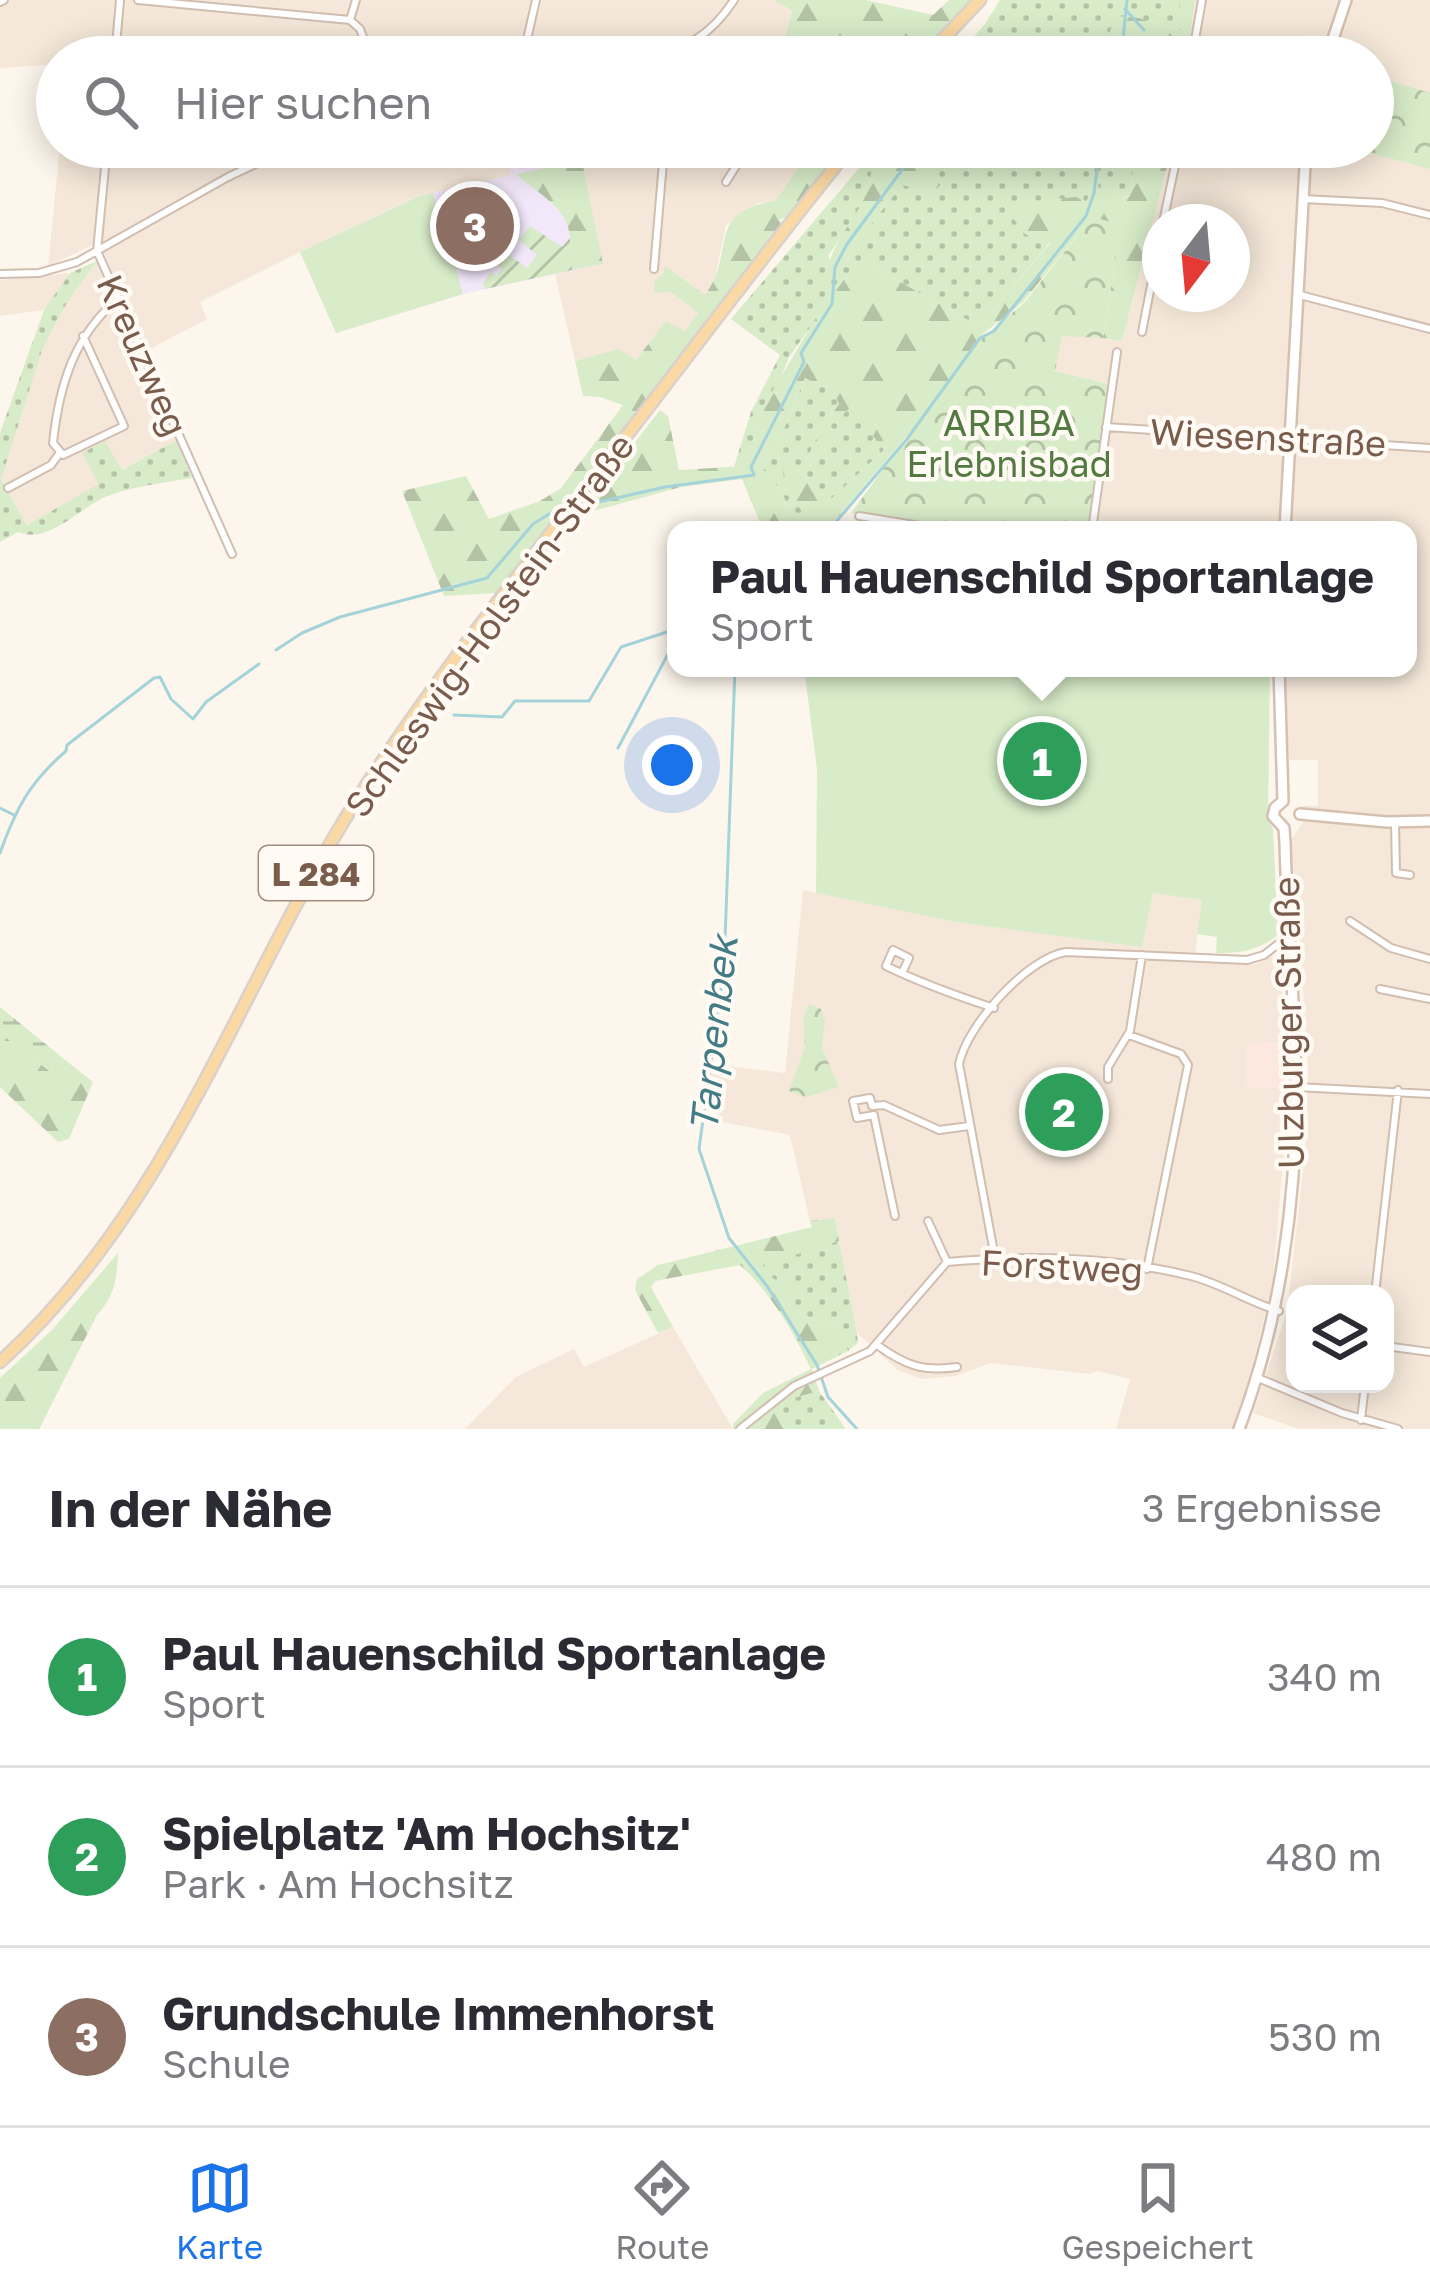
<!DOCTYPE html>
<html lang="de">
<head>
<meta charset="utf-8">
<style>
  :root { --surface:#fff; --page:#f2f2f3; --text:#2b2b33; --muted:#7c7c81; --line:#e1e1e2; --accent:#1a73e8 }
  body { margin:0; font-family:"Golos Text",sans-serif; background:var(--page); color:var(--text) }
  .controls { position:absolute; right:36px; bottom:36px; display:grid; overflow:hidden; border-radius:24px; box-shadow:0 6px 30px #0003 }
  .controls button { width:108px; height:108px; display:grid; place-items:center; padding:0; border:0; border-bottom:3px solid var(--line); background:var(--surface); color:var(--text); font:60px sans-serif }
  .compass { position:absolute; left:1142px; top:204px; width:108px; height:108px; border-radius:50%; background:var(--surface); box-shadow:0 6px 30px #0003; rotate:196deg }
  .you { position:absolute; left:672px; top:765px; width:42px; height:42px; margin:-30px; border:9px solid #fff; border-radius:50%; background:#1a73e8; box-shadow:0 0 0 18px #1a73e833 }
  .badge { display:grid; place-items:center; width:78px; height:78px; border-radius:50%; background:var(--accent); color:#fff; font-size:39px; font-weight:700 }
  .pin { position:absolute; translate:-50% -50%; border:6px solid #fff; box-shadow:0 3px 12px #0006 }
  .popup { position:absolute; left:667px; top:521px; width:750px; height:156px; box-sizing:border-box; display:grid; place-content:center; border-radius:24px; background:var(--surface); filter:drop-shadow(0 3px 9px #0005); font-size:39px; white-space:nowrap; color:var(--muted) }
  .popup b { font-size:45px; color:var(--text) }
  .popup::after { content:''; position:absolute; left:50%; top:100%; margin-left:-24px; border:24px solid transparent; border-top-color:var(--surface) }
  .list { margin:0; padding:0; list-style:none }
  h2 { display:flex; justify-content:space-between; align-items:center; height:156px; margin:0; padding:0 48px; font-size:51px }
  h2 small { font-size:39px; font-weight:400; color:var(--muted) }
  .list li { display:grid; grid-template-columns:78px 1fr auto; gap:36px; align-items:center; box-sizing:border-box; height:180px; padding:0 48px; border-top:3px solid var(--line) }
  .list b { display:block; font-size:45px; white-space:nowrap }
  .list p { margin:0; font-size:39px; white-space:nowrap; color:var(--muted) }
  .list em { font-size:39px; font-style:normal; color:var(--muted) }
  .icon { flex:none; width:66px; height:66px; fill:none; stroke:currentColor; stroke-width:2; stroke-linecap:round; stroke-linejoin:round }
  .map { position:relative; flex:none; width:1430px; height:1429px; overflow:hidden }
  .search { position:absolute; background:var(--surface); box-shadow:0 6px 30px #0003; left:36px; right:36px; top:36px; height:132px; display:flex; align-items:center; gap:30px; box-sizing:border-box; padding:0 42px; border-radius:66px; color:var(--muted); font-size:45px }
  .sheet { height:696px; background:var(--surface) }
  nav { display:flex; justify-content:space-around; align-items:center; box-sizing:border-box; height:168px; border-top:3px solid var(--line); background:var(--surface); font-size:33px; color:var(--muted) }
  nav a { display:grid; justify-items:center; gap:6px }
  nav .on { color:var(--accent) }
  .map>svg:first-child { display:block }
</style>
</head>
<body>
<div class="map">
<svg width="1430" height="1429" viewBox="0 0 1430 1429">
  <defs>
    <pattern id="grass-dots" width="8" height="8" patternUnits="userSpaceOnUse" patternTransform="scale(3)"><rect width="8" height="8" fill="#d8ecc9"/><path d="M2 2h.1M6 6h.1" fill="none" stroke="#b4c2a5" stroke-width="1.8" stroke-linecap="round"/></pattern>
    <pattern id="forest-firs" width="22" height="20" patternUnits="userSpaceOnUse" patternTransform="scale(3)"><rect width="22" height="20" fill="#d8ecc9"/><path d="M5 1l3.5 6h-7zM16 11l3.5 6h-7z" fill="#b4c2a5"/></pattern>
    <pattern id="wetland-marsh" width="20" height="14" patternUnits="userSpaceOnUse" patternTransform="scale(3)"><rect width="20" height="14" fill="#d8ecc9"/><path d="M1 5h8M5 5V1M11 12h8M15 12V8" fill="none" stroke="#b4c2a5"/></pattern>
    <pattern id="park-crowns" width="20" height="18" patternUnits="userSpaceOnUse" patternTransform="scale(3)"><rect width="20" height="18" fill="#d8ecc9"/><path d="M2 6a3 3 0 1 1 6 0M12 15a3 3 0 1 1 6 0" fill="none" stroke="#b4c2a5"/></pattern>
    <pattern id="garden-furrows" width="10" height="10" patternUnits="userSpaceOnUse" patternTransform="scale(3)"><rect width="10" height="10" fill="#d8ecc9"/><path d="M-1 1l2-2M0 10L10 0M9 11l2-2" fill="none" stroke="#b4c2a5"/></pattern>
  </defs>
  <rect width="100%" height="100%" fill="#fdf6ec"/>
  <path fill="#f5e8da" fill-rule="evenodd" d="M0,0H774L792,11L780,55L716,37L691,57H57V131L47,102L50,65L0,68Z
    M1195,0H1430V1429H1299L1253,1413L1287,1311L1305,1153L1308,1070L1300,941L1289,843L1304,821L1303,806H1318V760H1289L1283,668H1408V530L1094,529L1115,385L1055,371L1061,337L1076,334L1122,341L1172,147H1373V57H1187ZM1160,222H1232V294H1160ZM1295,1294H1385V1384H1295Z
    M60,147H808V153L775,201L758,203L726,225L714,282L705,296L666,267L671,292L698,313L684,332L666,322L636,360L619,350L575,361L555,274L603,263L516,174L416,197L300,252L200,302L207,319L146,351L99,242L48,266Z
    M97,261L129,340L177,440L121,470L105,442L83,453L100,484L27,525L1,478L42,350L65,306Z
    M70,273L44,310L0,316V280Z
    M803,890L955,922L1141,946L1152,893L1202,899L1194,962L1256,964L1272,956L1281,958L1285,1042L1246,1045L1245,1087L1285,1088V1138L1273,1279L1238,1429H1116L1130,1379L1098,1371L1090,1374L990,1363L956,1376L922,1379L898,1370L857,1333L835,1219L810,1221L790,1135L702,1118L710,1064L785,1073Z
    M673,1327L733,1429H465L516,1377L574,1349L584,1367Z"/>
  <path fill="#fde8e0" d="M1285,1042V1088L1245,1087V1045Z"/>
  <path fill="#f3e8fa" d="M505,147H532L537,170L582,161L603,264L463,294L336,333L300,252L417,197L511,175Z"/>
  <path fill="url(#grass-dots)" fill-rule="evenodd" d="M1000,0H1180L1181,31L1139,18L1105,44L1107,57H955L985,24Z
    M877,147H1099L1087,202H1023L1025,234L1050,242L985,320L973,323L863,261L856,263L789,357L773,396L754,422L756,442L745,466L734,467L751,412L780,355L731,319ZM889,156L931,193L902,184L854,246L840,273L828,256L869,197Z
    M1104,147H1147L1132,174L1130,195L1119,199L1097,187Z
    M97,261L65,306L42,350L1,479L27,525L99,484L82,453L105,441L122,470L177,440L192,478C163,483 133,486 105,497C80,508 47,545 18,532L0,542V433L44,310L70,273Z
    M805,378L834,390L839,404L819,432L802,470L785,468L787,488L812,526L793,525L784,497L763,466L778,443Z
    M855,403L879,428L884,450L829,501L802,474L831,442L824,431Z
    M839,1241L857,1333L858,1343L848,1351L839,1328L793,1313L762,1264Z
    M819,1391L846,1429H783L774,1410L793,1398Z"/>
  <path fill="url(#forest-firs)" fill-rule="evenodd" d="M774,0H866L933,15L949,0H972L916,57H786L780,55L792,11Z
    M1180,0H1195L1187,57H1107L1105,44L1116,16L1139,18L1180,31Z
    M808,147H843L787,217L779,220L783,223L507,580L496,593L444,596L402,491L466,476L489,519L540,501L561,488L623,405L600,397L583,396L575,361L619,349L636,360L666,321L685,331L698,313L671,292L654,293L655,280L663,275L665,266L705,295C737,252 704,211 775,201L808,154Z
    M1099,147H1104L1098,187L1119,199L1130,196L1132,174L1147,147H1172L1122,341L1103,338L1121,225L1092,217L1023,302L979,337L918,423L830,526L831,530H763L742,479L681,487L579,515L660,410L668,416L679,470L745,466L756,442L754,422L814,321L856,263L863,261L973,323L985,320L1050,243L1025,234L1012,217L1023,202L1076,197L1087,202ZM805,378L833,390L839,404L819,432L802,470L783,467L787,488L811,526L793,524L784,497L763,466L778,443ZM855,403L878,427L873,436L884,450L829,501L802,474L831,442L825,431Z
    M889,156L944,182L931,193L902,185L854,246L840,273L826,279C830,235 867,216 871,171Z
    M582,161L603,264L572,270C569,257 572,243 569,231C564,205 534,191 516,174Z
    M0,1033L55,1075L64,1059L93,1082L69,1139L58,1142L0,1087Z
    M835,1218L839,1241L763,1265L774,1279L787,1283L792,1294L788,1304L793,1313L839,1328L848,1351L812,1369L819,1391L793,1398L781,1411L789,1429H733V1424L763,1393L811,1369C793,1331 771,1293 740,1265L655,1281L651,1287L673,1327L658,1333L635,1290L637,1279L658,1265L812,1227L810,1221Z
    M118,1253C117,1279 115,1295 97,1315L39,1429H0V1378L52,1330Z"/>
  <path fill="url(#wetland-marsh)" d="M0,1007L64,1059L56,1076L0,1033Z"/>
  <path fill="url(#park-crowns)" d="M1373,75L1430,93V169L1366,152L1367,147H1373Z
    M1092,217L1121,225L1103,338L1062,336L1055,371L1109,384L1087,530H962L851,513L974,345L1024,303Z
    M809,1004L821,1009L825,1022L822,1048L839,1087L806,1097L789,1091L805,1047L803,1020Z
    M1061,1071L1088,1084L1068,1140L1046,1152L1041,1150Z"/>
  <path fill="url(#garden-furrows)" d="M530,226L562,247L570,238L572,270L485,289L483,283L491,272L496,276L502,269L497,265L508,254L527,268L537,255L519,240Z"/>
  <path fill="#d8ecc9" d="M433,193L440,226L471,250L456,270L463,294L336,333L300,252L417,197Z
    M804,668H1270L1268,818L1273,829L1278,935C1259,950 1240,954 1216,953L1217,937L1197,934L1202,900L1153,893L1142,947L955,922L816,893L817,769Z"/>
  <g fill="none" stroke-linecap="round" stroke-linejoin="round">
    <path stroke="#a5d3da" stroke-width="3" d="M1125,9L1144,30
      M1041,57L1053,45L1116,55
      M1116,57L1123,39L1127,0
      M590,504L665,487L754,475L751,467L804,362L801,353L832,304L835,267L847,244L919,147
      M829,530L907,439L980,338L994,331L1086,216L1094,193L1100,147
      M276,650L302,633L340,617L487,578L533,524L559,508
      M735,668L724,967L699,1149L729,1238L767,1286L817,1365L828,1397L857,1429
      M454,715L502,717L515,701H589L621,647L676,629
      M618,748L676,639
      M0,808L14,815
      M0,853C16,808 30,782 66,751L67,745L154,678L160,677L171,699L193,719L206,702L259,664"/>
    <defs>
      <path id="street" d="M138,0L350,20L360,29L371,57
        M0,2L4,0
        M350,20L356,0
        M1192,53L1223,57
        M115,57L120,0
        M523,57L536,0
        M647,57C688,48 711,35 734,0
        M1192,57L1202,0
        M107,147L97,251L232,554
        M727,147L743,156
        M726,182L748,147
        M1303,199L1382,203L1430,215
        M1163,222L1179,147
        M654,269L663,162L674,147
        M0,274L39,273L77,262L228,177L291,147
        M1300,295L1430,329
        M1142,332L1160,239
        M83,336L124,426L63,455L53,443C59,386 74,335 119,298
        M1106,427L1430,448
        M8,488L51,465L59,454
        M859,516L945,530
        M1092,530L1117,352
        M1395,823L1396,873L1410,875
        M1350,921L1391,948L1430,959
        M902,973L909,958L893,950L886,966C921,983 957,996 994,1008
        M1380,989L1430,999
        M1129,1035L1181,1054L1188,1065L1147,1269
        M1108,1079V1067L1130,1031L1142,955
        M1296,1087L1430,1094
        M874,1115L857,1118L853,1101L870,1098L872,1106L884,1105L939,1130L969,1126
        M874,1116L895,1216
        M928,1221L947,1262
        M995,1258L959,1064C967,1025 1027,958 1066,952L1247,960L1264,955L1287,937
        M1375,1294L1398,1090
        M877,1345C905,1365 922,1372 957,1367
        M1385,1346L1430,1352
        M1258,1378L1342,1413L1398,1429
        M1361,1420L1365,1384
        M740,1429L794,1386L870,1351L947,1262C1026,1255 1114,1257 1191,1276C1222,1284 1249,1302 1279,1311"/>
      <path id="secondary" d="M1327,57L1346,0
        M1285,530L1306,147
        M1279,668L1283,801
        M1300,814L1387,822L1430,821
        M1239,1429C1280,1321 1297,1200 1296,1084C1295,1003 1287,923 1285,843L1284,828L1273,816L1275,808L1283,801"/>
      <path id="primary" d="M926,57L980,0
        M0,1362C173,1205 237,988 358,798C433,681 521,572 606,462C688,357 767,250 851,147"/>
    </defs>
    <use href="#street" stroke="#d1beb0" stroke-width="10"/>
    <use href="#secondary" stroke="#d6c0b0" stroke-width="14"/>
    <use href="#primary" stroke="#dad1cd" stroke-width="15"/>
    <use href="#street" stroke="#fff" stroke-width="6"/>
    <use href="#secondary" stroke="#fff" stroke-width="9"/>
    <use href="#primary" stroke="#fbd9a5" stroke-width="10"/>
  </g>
  <g text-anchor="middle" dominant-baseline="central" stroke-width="9" stroke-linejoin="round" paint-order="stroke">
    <rect fill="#fffaf3" stroke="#a28b7f" stroke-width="3" x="259" y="846" width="114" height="54" rx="9"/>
    <g font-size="33" font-weight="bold" fill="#7a5c4d">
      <text x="316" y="873">L 284</text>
    </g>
    <g font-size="36" fill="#7a5c4d" stroke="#fffaf3">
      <text transform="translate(143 355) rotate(66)">Kreuzweg</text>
      <text transform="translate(1268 437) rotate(3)">Wiesenstraße</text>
      <text transform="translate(489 625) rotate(-54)">Schleswig-Holstein-Straße</text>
      <text transform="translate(1288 1023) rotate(-91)">Ulzburger Straße</text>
      <text transform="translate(1062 1266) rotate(3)">Forstweg</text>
    </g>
    <g font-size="36" fill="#537a41" stroke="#fffaf3">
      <text x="1009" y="422">ARRIBA<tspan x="1009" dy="41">Erlebnisbad</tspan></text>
    </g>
    <g font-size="39" font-style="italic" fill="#437c86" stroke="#fffaf3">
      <text transform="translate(713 1034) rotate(-84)">Tarpenbek</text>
    </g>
  </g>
</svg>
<div class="controls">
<button><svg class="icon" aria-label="layers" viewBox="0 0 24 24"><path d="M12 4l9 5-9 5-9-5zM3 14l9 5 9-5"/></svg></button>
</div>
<svg class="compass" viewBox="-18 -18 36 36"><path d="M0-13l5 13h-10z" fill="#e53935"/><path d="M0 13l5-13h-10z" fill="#7c7c81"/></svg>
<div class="you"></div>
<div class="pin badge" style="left:1042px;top:761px;background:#2e9e5b">1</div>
<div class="popup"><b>Paul Hauenschild Sportanlage</b>Sport</div>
<div class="pin badge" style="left:1064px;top:1112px;background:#2e9e5b">2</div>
<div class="pin badge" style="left:475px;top:226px;background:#8d6e63">3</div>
<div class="search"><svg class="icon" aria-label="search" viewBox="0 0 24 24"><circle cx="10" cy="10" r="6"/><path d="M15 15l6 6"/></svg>Hier suchen</div>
</div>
<section class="sheet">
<h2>In der Nähe<small>3 Ergebnisse</small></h2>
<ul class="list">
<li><span class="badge" style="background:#2e9e5b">1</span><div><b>Paul Hauenschild Sportanlage</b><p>Sport</p></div><em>340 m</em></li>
<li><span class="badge" style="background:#2e9e5b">2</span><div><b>Spielplatz 'Am Hochsitz'</b><p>Park · Am Hochsitz</p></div><em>480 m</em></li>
<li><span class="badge" style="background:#8d6e63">3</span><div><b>Grundschule Immenhorst</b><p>Schule</p></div><em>530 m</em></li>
</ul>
</section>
<nav>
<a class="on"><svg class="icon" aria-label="map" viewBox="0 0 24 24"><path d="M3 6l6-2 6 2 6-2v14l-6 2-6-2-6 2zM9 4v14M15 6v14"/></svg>Karte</a>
<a><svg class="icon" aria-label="directions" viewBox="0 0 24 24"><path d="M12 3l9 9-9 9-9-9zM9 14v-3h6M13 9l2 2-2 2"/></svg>Route</a>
<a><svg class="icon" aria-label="saved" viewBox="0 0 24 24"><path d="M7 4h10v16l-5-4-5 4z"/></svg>Gespeichert</a>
</nav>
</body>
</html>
